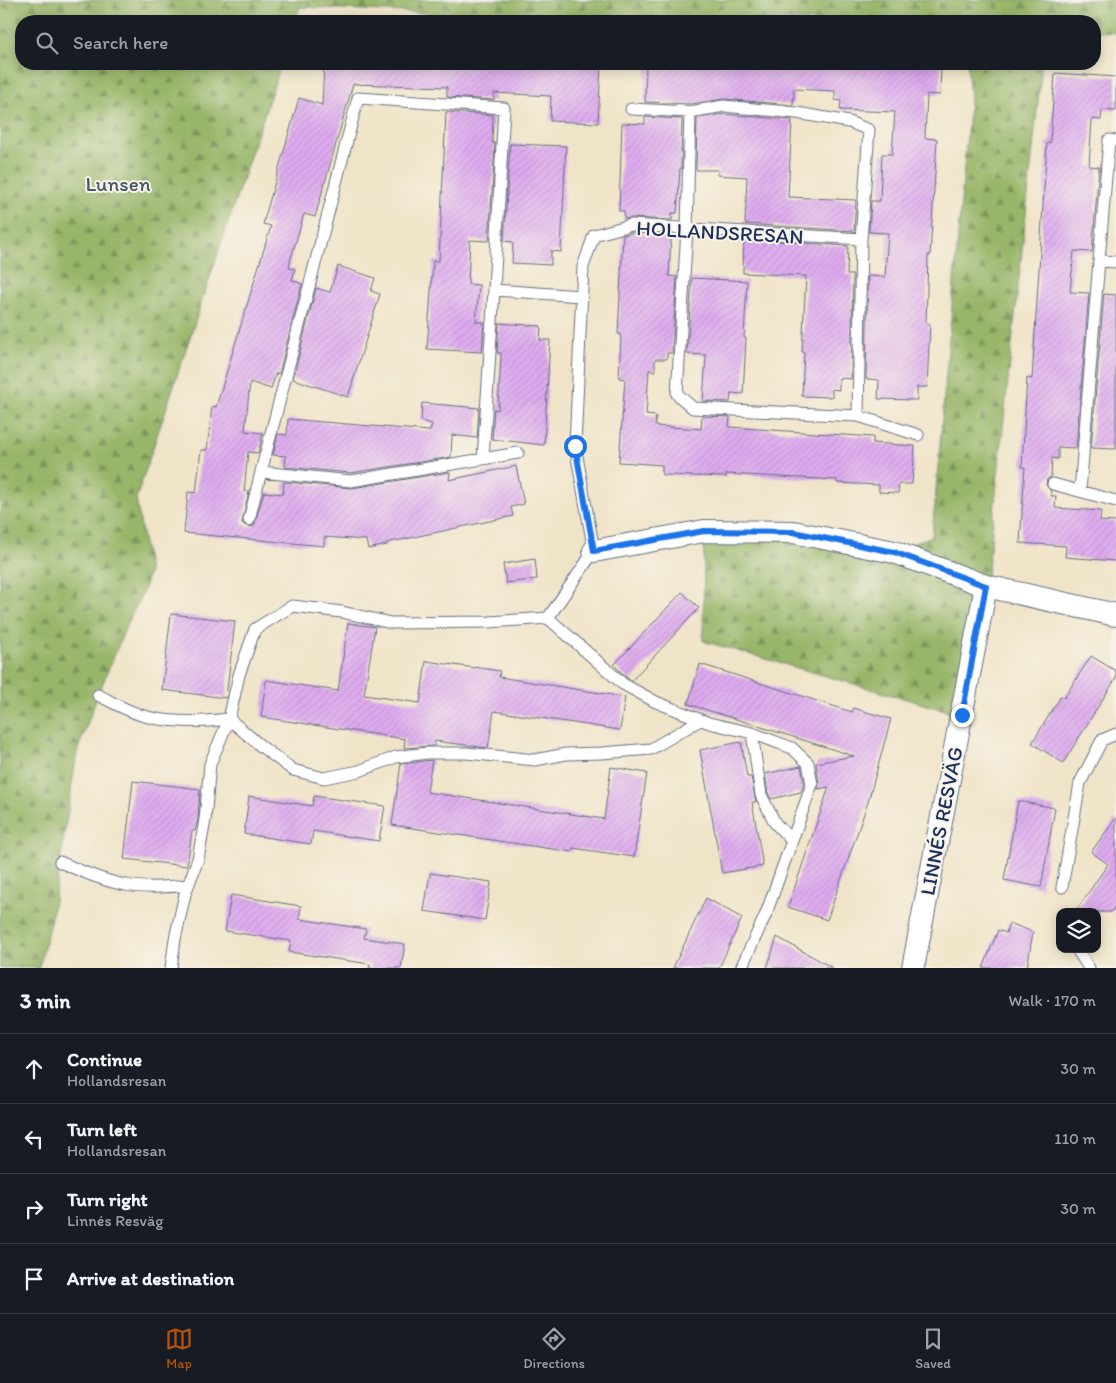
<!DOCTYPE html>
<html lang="en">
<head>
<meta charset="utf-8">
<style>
  :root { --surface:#171b24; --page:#242831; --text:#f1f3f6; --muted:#9ea1a6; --line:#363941; --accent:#b45309 }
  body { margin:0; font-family:Itim,sans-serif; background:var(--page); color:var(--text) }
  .controls { position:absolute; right:15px; bottom:15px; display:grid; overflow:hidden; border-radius:10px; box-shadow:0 2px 12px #0003 }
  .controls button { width:45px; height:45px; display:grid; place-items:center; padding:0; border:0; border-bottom:1px solid var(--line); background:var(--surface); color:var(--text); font:25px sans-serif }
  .stop { position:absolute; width:15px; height:15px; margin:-11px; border:4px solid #1a73e8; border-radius:50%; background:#fff }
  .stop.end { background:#1a73e8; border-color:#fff; box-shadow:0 1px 5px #0008 }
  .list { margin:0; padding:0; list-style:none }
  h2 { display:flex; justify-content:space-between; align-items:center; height:65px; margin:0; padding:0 20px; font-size:21px }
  h2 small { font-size:16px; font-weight:400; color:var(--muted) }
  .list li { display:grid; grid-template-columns:32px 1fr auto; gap:15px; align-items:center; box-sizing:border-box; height:70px; padding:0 20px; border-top:1px solid var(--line) }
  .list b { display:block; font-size:19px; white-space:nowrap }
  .list p { margin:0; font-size:16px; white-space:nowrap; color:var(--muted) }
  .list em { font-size:16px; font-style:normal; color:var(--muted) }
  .icon { flex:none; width:28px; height:28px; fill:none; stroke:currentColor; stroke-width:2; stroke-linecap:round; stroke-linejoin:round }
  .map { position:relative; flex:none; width:1116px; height:968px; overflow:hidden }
  .search { position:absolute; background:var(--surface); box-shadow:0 2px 12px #0003; left:15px; right:15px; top:15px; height:55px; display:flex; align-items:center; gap:12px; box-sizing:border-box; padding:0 18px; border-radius:20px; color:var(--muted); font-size:19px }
  .sheet { height:345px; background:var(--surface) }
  nav { display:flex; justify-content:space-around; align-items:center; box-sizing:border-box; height:70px; border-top:1px solid var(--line); background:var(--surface); font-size:14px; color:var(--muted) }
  nav a { display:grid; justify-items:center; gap:2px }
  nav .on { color:var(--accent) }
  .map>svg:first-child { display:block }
</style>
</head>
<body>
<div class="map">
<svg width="1116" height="968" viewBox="0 0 1116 968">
  <defs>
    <pattern id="forest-firs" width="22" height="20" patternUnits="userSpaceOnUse" patternTransform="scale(1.25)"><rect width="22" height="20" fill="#98b669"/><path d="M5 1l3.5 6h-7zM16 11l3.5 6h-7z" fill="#7b945a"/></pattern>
    <pattern id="building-hatch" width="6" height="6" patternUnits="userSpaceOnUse" patternTransform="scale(1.25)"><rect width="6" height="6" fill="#deabef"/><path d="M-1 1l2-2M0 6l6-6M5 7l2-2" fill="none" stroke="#be93cf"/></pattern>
  </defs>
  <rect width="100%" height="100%" fill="#f7f3e8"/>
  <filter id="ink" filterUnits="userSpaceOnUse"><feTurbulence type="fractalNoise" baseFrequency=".02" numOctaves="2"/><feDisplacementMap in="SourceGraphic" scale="10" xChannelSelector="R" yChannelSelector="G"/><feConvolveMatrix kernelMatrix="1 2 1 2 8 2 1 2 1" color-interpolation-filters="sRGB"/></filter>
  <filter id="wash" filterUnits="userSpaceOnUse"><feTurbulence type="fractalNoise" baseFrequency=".0096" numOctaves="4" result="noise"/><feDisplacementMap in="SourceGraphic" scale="20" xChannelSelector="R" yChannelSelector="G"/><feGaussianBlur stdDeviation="1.12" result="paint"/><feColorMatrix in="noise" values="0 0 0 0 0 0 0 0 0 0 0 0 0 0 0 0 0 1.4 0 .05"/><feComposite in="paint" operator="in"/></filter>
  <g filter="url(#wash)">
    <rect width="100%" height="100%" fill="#f0e4c8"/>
    <path fill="url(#forest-firs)" stroke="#5a7264" d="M0,0H1116V33L1095,31V21H593L300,7L295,21H21V64H281L136,499L149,572L143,592L127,624L98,695L77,752L52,914L39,968H0Z
      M967,64H1042L986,586L962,715L703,641L704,531L893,552L932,536L970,99Z"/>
    <g id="blocks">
      <path fill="url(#building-hatch)" d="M324,64H601L598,123L550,121L551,96L494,93V100L447,97V87L353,84L315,217L304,214L291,258L289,268L295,269L292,280L302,284L279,374L276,373L271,389L250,382L245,431L263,433L258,453L248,452L244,491H249L242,523L248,527L254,526L264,492L283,494L284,482L352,488L450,472L449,480L516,466L524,504L511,507L513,516L386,543L387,545L368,549L366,540L324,537V546L184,533L188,492L196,493L201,450H207L212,406L216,407L271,226L263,224L299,98L322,105Z
        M646,64H941L940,95L927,94L925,138L937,139L930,256L928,255L926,324H930L927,387H917V400L878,399L879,380L866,379L868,276L885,277L888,233L869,232L871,201H880L882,154H892L895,112L840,110L841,101L835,100V91L794,89L793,105L724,99L690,104L645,102Z
        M1055,73L1116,77V111L1102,110L1101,120L1092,119L1089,166L1099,167L1092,252L1074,251L1070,292L1089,293L1076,448L1058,447V459L1052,458L1051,477L1047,479L1046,485L1051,491V496H1056L1055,508L1101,511L1100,521L1116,522V561L1065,557L1066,546L1020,543L1025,467H1022L1027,378L1032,379L1047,143H1050Z
        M446,112L493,115L492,143H495L489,241L470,240L468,284L479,285L476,322H484L482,352L427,349L433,261H439Z
        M724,114L792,120L788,197L856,200L854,231L745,224L747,177L717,175L718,170H696L697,118Z
        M645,117L682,119L681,169H680L677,213H672V220L631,218L624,219V211H619L622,123L645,124Z
        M510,144L566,146L561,252L551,251V265L512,263L513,242L504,241Z
        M632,233L671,235L669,276L677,277L672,353H667V359H655V371L649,370L646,415L656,416L655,426L701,429L702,416L730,417L729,427L873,437V443L915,446L912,484H899L898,493L879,492V485L837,483V480L726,474V477L662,475V465L619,462L625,379L619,378L621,334H618L623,235Z
        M744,239L848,246L847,275H853L851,379L839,378V390L832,389V397L802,396L804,352H802L806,276L743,273Z
        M338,266L375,278L371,291L380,294L348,397L293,379L316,288L330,292Z
        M692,278L747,281L744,338H746L743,394L731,393L730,402L703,401L706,355L687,354Z
        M1104,294L1116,295V449L1091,448Z
        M499,323L541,326L540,340H550L544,445L492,439L494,409L498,410L501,357V353H497Z
        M422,403L479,408L477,438L452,435L451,457L351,473L285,467L286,456L273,455L278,434L287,435L288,419L430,431L432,424L421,421Z
        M535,559L537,579L506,583L503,564Z
        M682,592L699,608L632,680L627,678L614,665Z
        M171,614L235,621L226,698L162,690Z
        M348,623L375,627L364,695L420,703L426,661L475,668V667L500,671L499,677L625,697L620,730L494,711L488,748L435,741L434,746L404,748L405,739L261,717L266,680L338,691Z
        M1091,656L1116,671V678L1063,763L1032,743L1061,696L1064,698Z
        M700,664L852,712L853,708L891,719L868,802L827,920L788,907L829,787L818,789L819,783L816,763L854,756L688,704Z
        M741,742L747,777H751L756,802H752L763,866L722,873L700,750Z
        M432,760L427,792L604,819L611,767L647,773L634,857L573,848L572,852L392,825L401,764Z
        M801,766L804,783L801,792L771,799L768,793L765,774Z
        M133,781L200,789L198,819L195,831H192L187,866L124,859Z
        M249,796L312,806L314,796L385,806L379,841L313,831L311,844L244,834Z
        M1018,801L1055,808L1041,887L1004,880Z
        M1116,818V905L1111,912H1075L1108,864L1091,852Z
        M430,873L491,882L485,920L424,911Z
        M231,895L301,906L299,919L366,929L364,938L405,944L401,968H369L370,964L289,952L291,941L225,931Z
        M706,898L742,918L719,968H673Z
        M1009,923L1033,932L1027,968H983L998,930L1006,933Z
        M777,937L833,968H767Z"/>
    </g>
  </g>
  <g filter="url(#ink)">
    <use href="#blocks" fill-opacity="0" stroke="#666e83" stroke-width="1"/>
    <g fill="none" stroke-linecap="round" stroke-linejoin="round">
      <defs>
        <path id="service" d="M631,109L690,112L724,106L797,113L849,122L869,130L861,239L858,416
          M690,112L687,229L677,394L693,408L858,416L918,435
          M1099,261L1116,262
          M518,453L351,481L261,472L358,98L504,108L494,290L581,296
          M483,459L494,290
          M1053,484L1116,501
          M1080,491L1109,140L1116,141
          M249,520L261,472
          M548,618L623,684L656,702L709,723L752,733L792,748L808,763L812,784L766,914L741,968
          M98,695C114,703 130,713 148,717C173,723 204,722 229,719L262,747L293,770L324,778L359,771L396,757L427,753H466L535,760L566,754L602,753L651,749L700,720
          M752,733L761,795L775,823L792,841
          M60,862C81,871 103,881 126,885C146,889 169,887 188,885
          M1062,887L1080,783L1102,740L1116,734
          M1078,951L1089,968
          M171,968L175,939L185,894L198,859L205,820L210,764L229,719L239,675L255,629L292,606L342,612L391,623L489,622L548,618L594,551L575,446L583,267L594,235L631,225L861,239"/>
        <path id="minor" d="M594,551L704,531L793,532L894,552L986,586L1116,615
          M913,968L986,586"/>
      </defs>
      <use href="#service" stroke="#666e83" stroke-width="13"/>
      <use href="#minor" stroke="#666e83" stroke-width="24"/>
      <use href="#service" stroke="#fff" stroke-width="11"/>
      <use href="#minor" stroke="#fff" stroke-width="22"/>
    </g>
  </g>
  <g fill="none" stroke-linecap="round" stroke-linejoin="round" filter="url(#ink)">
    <path stroke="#1a73e8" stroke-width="6" d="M575,446L594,551L704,531L793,532L894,552L986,586L962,715"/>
  </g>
  <g text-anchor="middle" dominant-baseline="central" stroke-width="4" stroke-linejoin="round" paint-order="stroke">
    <g font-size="21" fill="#445865" stroke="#f7f3e8">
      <text x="118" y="183">Lunsen</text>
    </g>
    <g font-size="21" fill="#1b2f5e" stroke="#f7f3e8">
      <text transform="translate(720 232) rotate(3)">HOLLANDSRESAN</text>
      <text transform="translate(941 821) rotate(-79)">LINNÉS RESVÄG</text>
    </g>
  </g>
</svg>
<div class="controls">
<button><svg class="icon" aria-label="layers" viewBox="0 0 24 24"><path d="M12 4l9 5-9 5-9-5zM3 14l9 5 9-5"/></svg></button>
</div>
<div class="stop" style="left:575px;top:446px"></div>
<div class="stop end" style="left:962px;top:715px"></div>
<div class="search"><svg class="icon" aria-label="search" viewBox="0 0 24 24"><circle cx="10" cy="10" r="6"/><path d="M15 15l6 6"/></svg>Search here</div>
</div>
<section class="sheet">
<h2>3 min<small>Walk · 170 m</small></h2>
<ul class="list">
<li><svg class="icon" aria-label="ahead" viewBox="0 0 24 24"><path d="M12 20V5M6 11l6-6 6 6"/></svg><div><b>Continue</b><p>Hollandsresan</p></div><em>30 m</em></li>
<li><svg class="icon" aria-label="left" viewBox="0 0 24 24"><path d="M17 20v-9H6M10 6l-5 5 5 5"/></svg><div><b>Turn left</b><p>Hollandsresan</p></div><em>110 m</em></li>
<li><svg class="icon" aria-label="right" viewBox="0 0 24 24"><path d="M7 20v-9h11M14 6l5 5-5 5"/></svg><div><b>Turn right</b><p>Linnés Resväg</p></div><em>30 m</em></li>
<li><svg class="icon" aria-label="arrive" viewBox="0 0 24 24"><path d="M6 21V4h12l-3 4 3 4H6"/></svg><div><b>Arrive at destination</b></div></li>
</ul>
</section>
<nav>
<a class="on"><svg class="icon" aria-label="map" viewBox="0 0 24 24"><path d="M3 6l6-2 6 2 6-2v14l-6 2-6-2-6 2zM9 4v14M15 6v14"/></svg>Map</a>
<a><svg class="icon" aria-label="directions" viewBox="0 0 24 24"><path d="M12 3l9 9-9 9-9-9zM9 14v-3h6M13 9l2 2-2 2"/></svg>Directions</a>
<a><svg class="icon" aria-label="saved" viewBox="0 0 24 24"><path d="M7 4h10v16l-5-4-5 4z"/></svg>Saved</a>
</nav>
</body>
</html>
